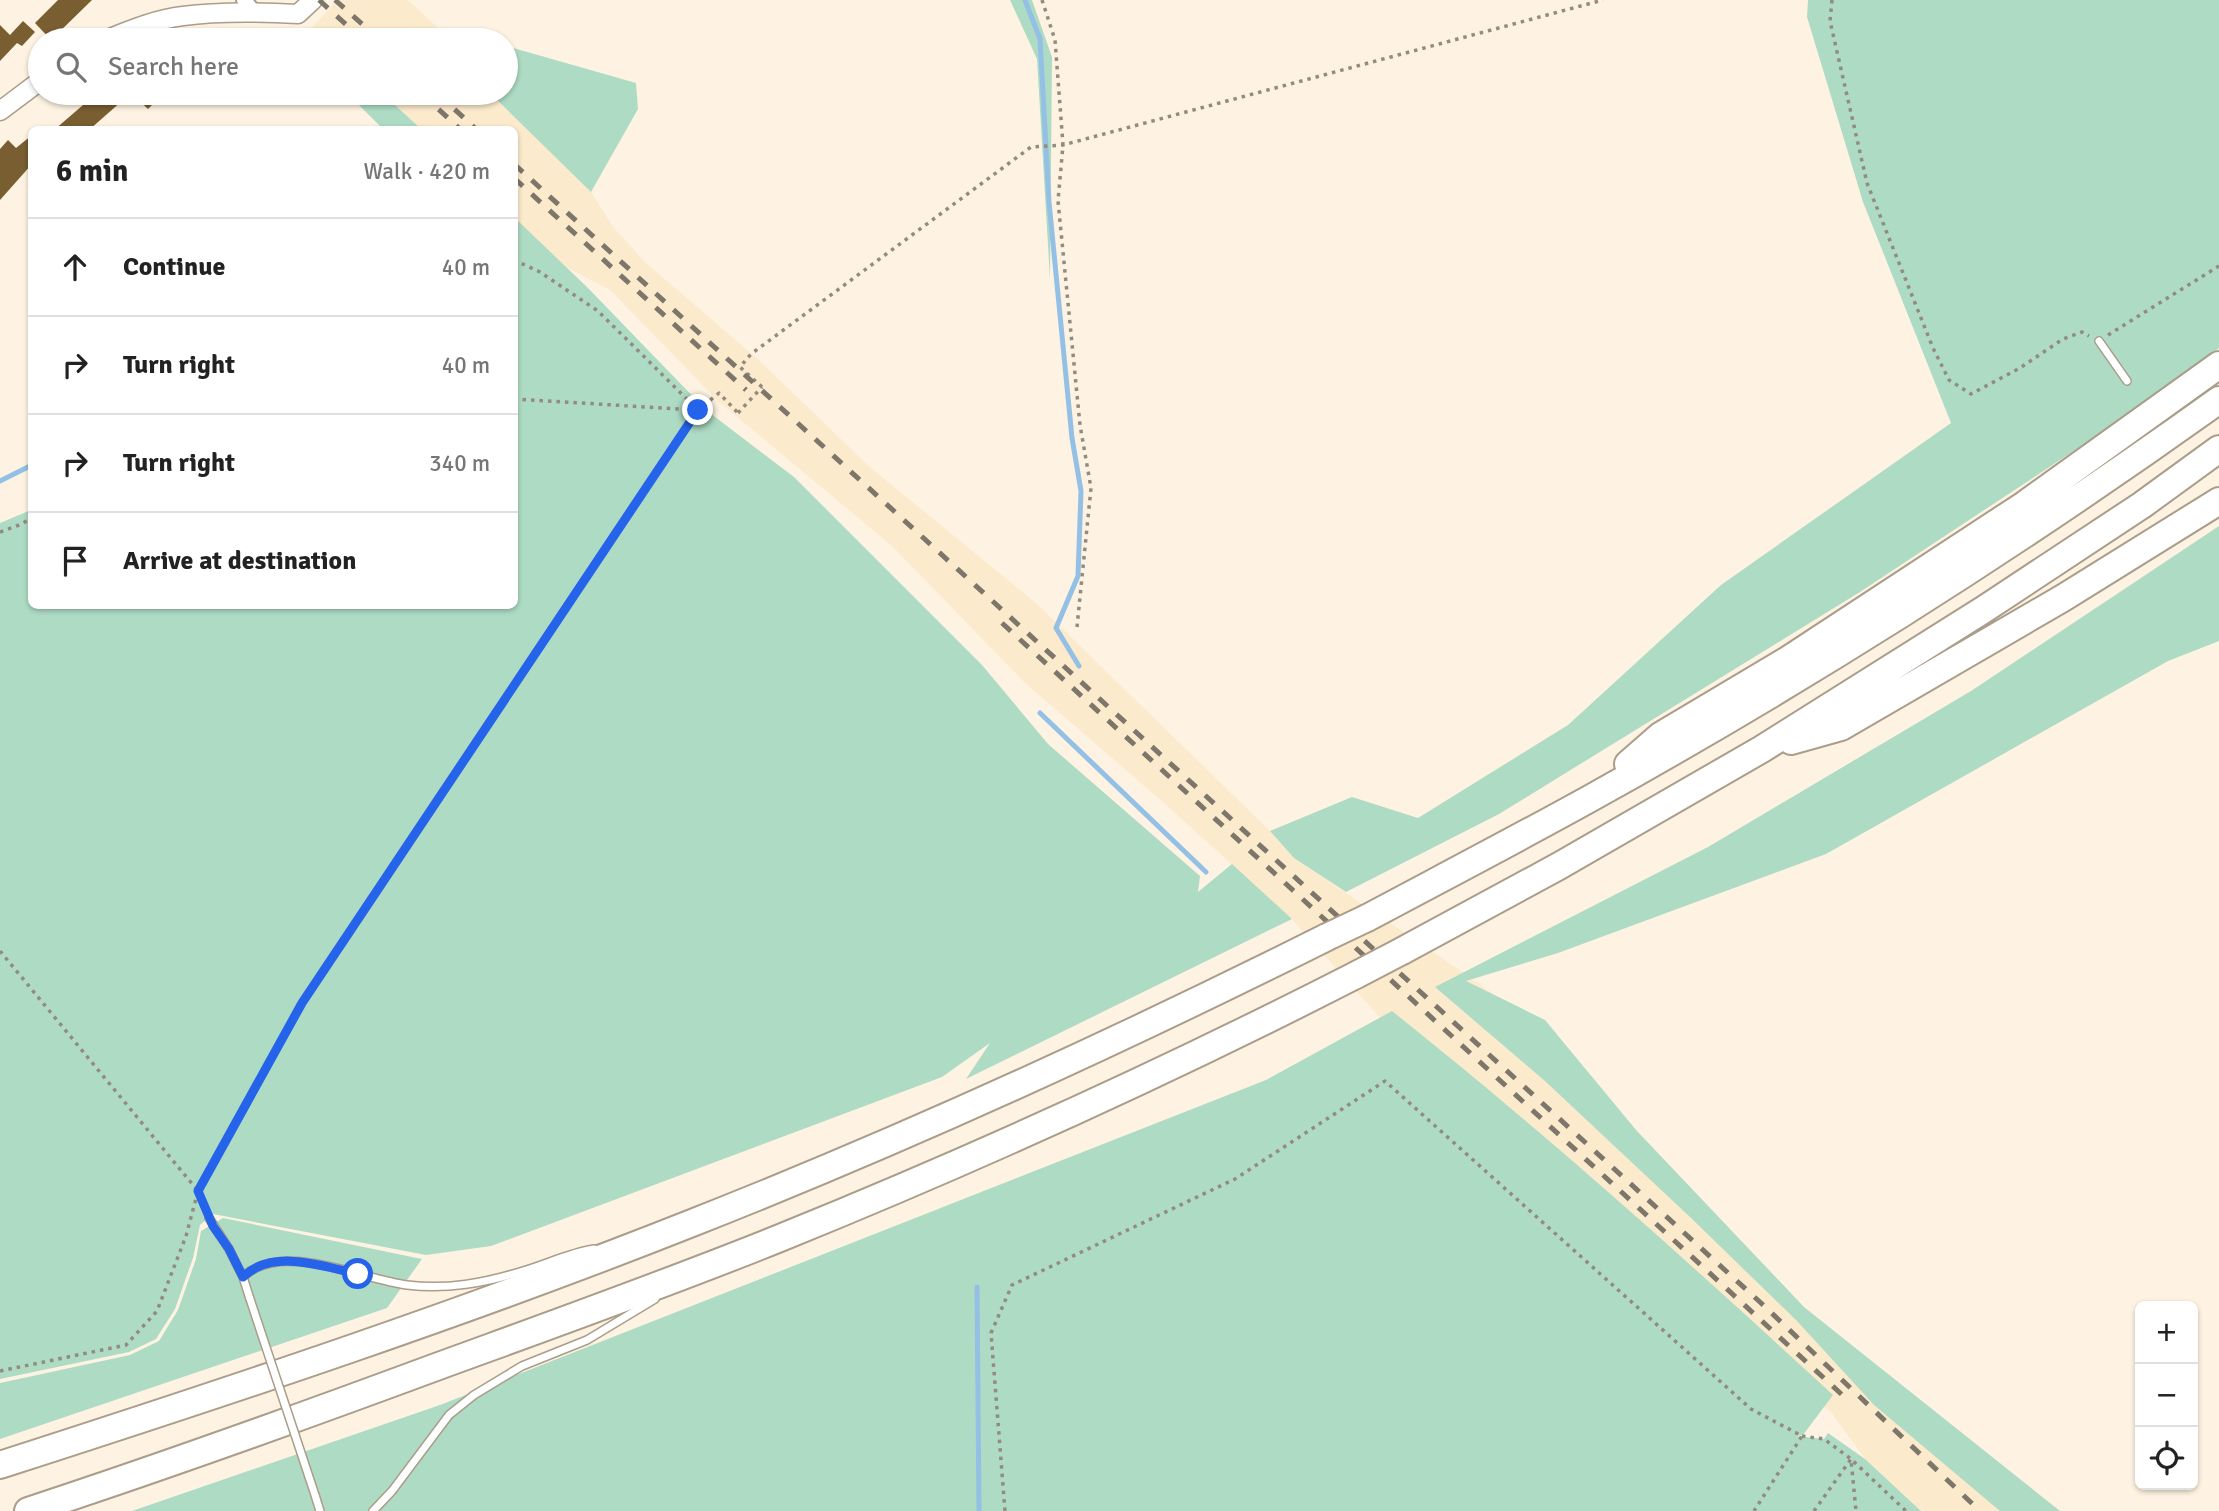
<!DOCTYPE html>
<html lang="en">
<head>
<meta charset="utf-8">
<style>
  :root { --surface:#fff; --page:#f2f2f2; --text:#222; --muted:#767676; --line:#e0e0e0 }
  body { margin:0; font-family:Signika,sans-serif; background:var(--page); color:var(--text) }
  .controls { position:absolute; right:21px; bottom:21px; display:grid; overflow:hidden; border-radius:10px; box-shadow:0 2px 5px #0004 }
  .controls button { width:63px; height:63px; display:grid; place-items:center; padding:0; border:0; border-bottom:2px solid var(--line); background:var(--surface); color:var(--text); font:35px sans-serif }
  .stop { position:absolute; width:21px; height:21px; margin:-16px; border:5px solid #2563eb; border-radius:50%; background:#fff }
  .stop.end { background:#2563eb; border-color:#fff; box-shadow:0 2px 7px #0008 }
  .list { margin:0; padding:0; list-style:none }
  h2 { display:flex; justify-content:space-between; align-items:center; height:91px; margin:0; padding:0 28px; font-size:30px }
  h2 small { font-size:23px; font-weight:400; color:var(--muted) }
  .list li { display:grid; grid-template-columns:46px 1fr auto; gap:21px; align-items:center; box-sizing:border-box; height:98px; padding:0 28px; border-top:2px solid var(--line) }
  .list b { display:block; font-size:26px; white-space:nowrap }
  .list em { font-size:23px; font-style:normal; color:var(--muted) }
  .icon { flex:none; width:38px; height:38px; fill:none; stroke:currentColor; stroke-width:2; stroke-linecap:round; stroke-linejoin:round }
  .map { position:relative; flex:none; width:2219px; height:1511px; overflow:hidden }
  .search { position:absolute; background:var(--surface); box-shadow:0 2px 5px #0004; left:28px; top:28px; width:490px; height:77px; display:flex; align-items:center; gap:18px; box-sizing:border-box; padding:0 24px; border-radius:38px; color:var(--muted); font-size:26px }
  .panel { position:absolute; background:var(--surface); box-shadow:0 2px 5px #0004; left:28px; top:126px; width:490px; height:483px; border-radius:10px }
  .map>svg:first-child { display:block }
</style>
</head>
<body>
<div class="map">
<svg width="2219" height="1511" viewBox="0 0 2219 1511">
  <rect width="100%" height="100%" fill="#fef3e2"/>
  <path fill="#fceacd" d="M337,0H408L451,40H301Z
    M347,93H506L591,192L614,228L646,263L760,361L871,468L1036,603L1270,831L1294,858L1464,973L1539,1027L1594,1079L1636,1130L1804,1307L1854,1368L2056,1511H1921L1865,1459L1830,1411L1774,1374L1432,1076L1292,919L1164,803L1025,683L892,546L718,401L610,290L515,240L514,130L383,129Z"/>
  <path fill="#aedbc4" d="M1010,0H1032L1052,57L1050,279L1037,59Z
    M1808,0H2219V348L2169,388L1860,592L1499,814L1346,892L1294,858L1270,831L1352,797L1418,818L1568,725L1721,585L1951,423L1863,202L1807,17Z
    M506,46L636,83L638,109L591,192L490,93H506Z
    M347,93H382L421,129H383Z
    M515,218L587,287L706,410L794,477L982,665L1048,744L1200,876L1198,892L1232,864L1292,919L966,1079L990,1043L942,1077L491,1246L426,1255L213,1214L200,1225L193,1258L175,1309L156,1339L129,1352L0,1379V523L31,510L32,606H514Z
    M2219,526V641L2168,661L1826,854L1558,953L1466,981L1545,1020L1636,1130L1804,1307L2060,1511H2000L1874,1405L1797,1321L1690,1217L1545,1081L1435,987L1708,847L1971,691Z
    M1392,1011C1544,1132 1690,1263 1833,1395L1803,1435L1796,1436L1824,1439L1828,1433L1865,1459L1921,1511H132L440,1405L1266,1080Z
    M223,1218L422,1259L387,1308L0,1439V1383L130,1355L159,1341L178,1310L196,1259L201,1231Z"/>
  <g fill="none" stroke-linecap="round" stroke-linejoin="round">
    <path stroke="#93c0e4" stroke-width="5" d="M1025,0L1040,39L1049,202L1072,438L1081,491L1078,576L1056,628L1079,666
      M0,481L32,465
      M1040,713L1206,872
      M977,1287L979,1511"/>
  </g>
  <path fill="#785e31" d="M58,0H92L51,40L35,23Z
    M23,21L35,32L22,46L17,43L0,61V25L10,35Z
    M97,93H164L148,109L131,93L89,130H54Z
    M32,135V164L0,200V149L8,140L16,148Z"/>
  <g fill="none" stroke-linecap="round" stroke-linejoin="round">
    <defs>
      <path id="service" d="M2099,341L2127,381
        M209,1218L229,1249L243,1277L250,1299
        M243,1277C281,1240 361,1279 407,1285C447,1290 484,1283 523,1271C547,1264 569,1253 594,1249
        M315,1495L320,1511
        M373,1511L392,1491L449,1415L474,1395L522,1366L587,1340L655,1299"/>
      <path id="minor" d="M244,0L253,11"/>
      <path id="tertiary" d="M105,40C130,30 156,19 183,16C221,11 260,12 298,14L313,0
        M0,111L40,81"/>
      <path id="motorway" d="M1791,741L1841,727L2063,598L2219,501
        M1628,764L1660,736L1786,661L2024,505L2219,365
        M1367,918C1442,878 1517,839 1591,798C1807,678 2018,544 2219,400
        M1402,951L1559,866L1762,749L1983,610L2142,505L2219,449
        M0,1465C233,1390 465,1313 692,1223C908,1138 1119,1041 1327,937
        M28,1511C165,1466 301,1417 436,1367C551,1325 666,1284 780,1238C975,1159 1168,1071 1356,975"/>
    </defs>
    <use href="#service" stroke="#aa9d89" stroke-width="10"/>
    <use href="#minor" stroke="#aa9d89" stroke-width="18"/>
    <use href="#tertiary" stroke="#aa9d89" stroke-width="21"/>
    <use href="#motorway" stroke="#aa9d89" stroke-width="30"/>
    <path stroke="#938b7f" stroke-width="3.5" stroke-dasharray="3.5 5" stroke-linecap="butt" d="M1042,0L1055,40L1063,145L1058,201L1080,425L1091,488L1077,627
      M1832,0L1830,21L1867,183L1933,348L1949,380L1971,394L2020,368L2063,339L2082,332L2089,336
      M514,260L540,272L598,311L698,410L719,393L738,413
      M2108,335L2219,266
      M762,387L740,367L751,354L1031,147L1063,145L1603,0
      M514,399L696,410
      M0,532L22,524L32,517
      M0,951L198,1191L206,1209
      M0,1371L126,1345L157,1311L186,1236L198,1191L302,1003L698,410
      M1802,1436L1824,1439L1851,1459L1906,1511
      M1005,1511L991,1333L1012,1285L1235,1179L1385,1081L1751,1409L1802,1436L1754,1511
      M1814,1511L1851,1459L1856,1511"/>
    <use href="#service" stroke="#fff" stroke-width="7"/>
    <use href="#minor" stroke="#fff" stroke-width="14"/>
    <use href="#tertiary" stroke="#fff" stroke-width="18"/>
    <use href="#motorway" stroke="#fff" stroke-width="26"/>
    <path stroke="#7d766a" stroke-width="5" stroke-dasharray="12 12" stroke-linecap="butt" d="M319,0L363,40
      M335,0L380,40
      M421,93L461,130
      M437,93L477,130
      M514,164L1761,1303L1980,1511
      M514,178L746,390
      M1002,623L1850,1402"/>
    <defs>
      <path id="service-bridge" d="M250,1299L315,1495"/>
      <path id="motorway-bridge" d="M1327,937L1367,918
        M1356,975L1402,951"/>
    </defs>
    <use href="#service-bridge" stroke="#aa9d89" stroke-width="10" stroke-linecap="butt"/>
    <use href="#motorway-bridge" stroke="#aa9d89" stroke-width="30" stroke-linecap="butt"/>
    <path stroke="#938b7f" stroke-width="3.5" stroke-dasharray="3.5 5" stroke-linecap="butt" d="M738,413L762,387"/>
    <use href="#service-bridge" stroke="#fff" stroke-width="7"/>
    <use href="#motorway-bridge" stroke="#fff" stroke-width="26"/>
  </g>
  <g fill="none" stroke-linecap="round" stroke-linejoin="round">
    <path stroke="#2563eb" stroke-width="9" d="M358,1274C322,1266 273,1248 243,1277L229,1249L213,1226L198,1191L302,1003L698,410"/>
  </g>
</svg>
<div class="controls">
<button>+</button>
<button>−</button>
<button><svg class="icon" aria-label="locate" viewBox="0 0 24 24"><circle cx="12" cy="12" r="6"/><path d="M12 2v4M12 18v4M2 12h4M18 12h4"/></svg></button>
</div>
<div class="stop" style="left:358px;top:1274px"></div>
<div class="stop end" style="left:698px;top:410px"></div>
<div class="search"><svg class="icon" aria-label="search" viewBox="0 0 24 24"><circle cx="10" cy="10" r="6"/><path d="M15 15l6 6"/></svg>Search here</div>
<section class="panel">
<h2>6 min<small>Walk · 420 m</small></h2>
<ul class="list">
<li><svg class="icon" aria-label="ahead" viewBox="0 0 24 24"><path d="M12 20V5M6 11l6-6 6 6"/></svg><div><b>Continue</b></div><em>40 m</em></li>
<li><svg class="icon" aria-label="right" viewBox="0 0 24 24"><path d="M7 20v-9h11M14 6l5 5-5 5"/></svg><div><b>Turn right</b></div><em>40 m</em></li>
<li><svg class="icon" aria-label="right" viewBox="0 0 24 24"><path d="M7 20v-9h11M14 6l5 5-5 5"/></svg><div><b>Turn right</b></div><em>340 m</em></li>
<li><svg class="icon" aria-label="arrive" viewBox="0 0 24 24"><path d="M6 21V4h12l-3 4 3 4H6"/></svg><div><b>Arrive at destination</b></div></li>
</ul>
</section>
</div>
</body>
</html>
